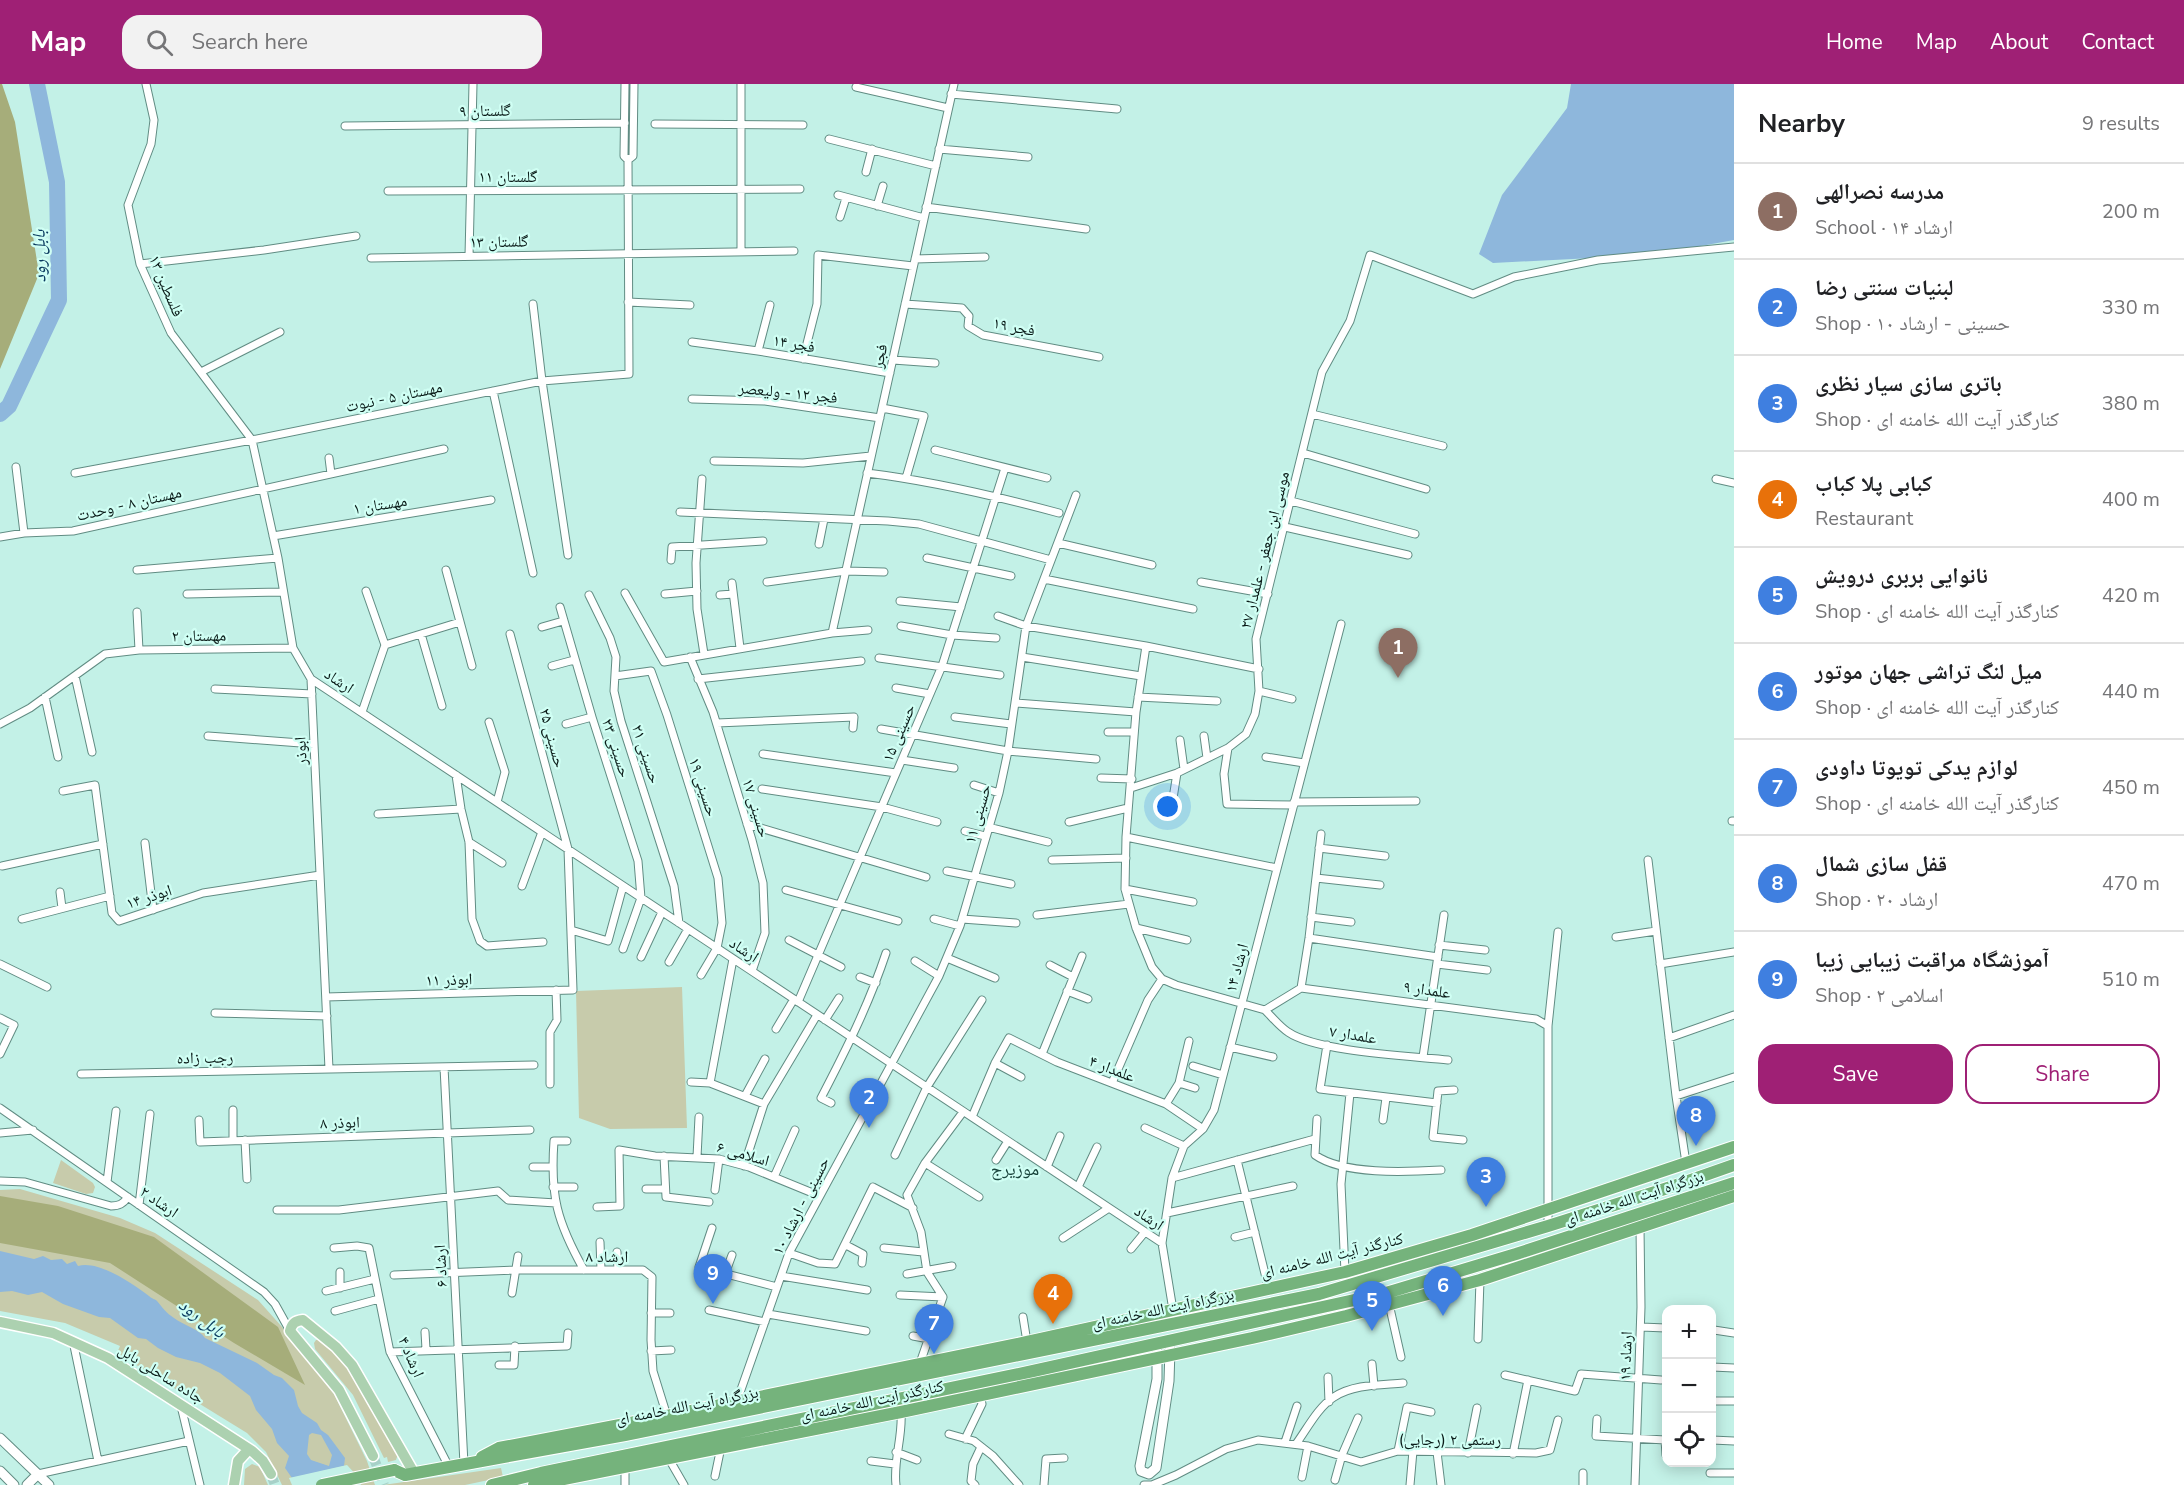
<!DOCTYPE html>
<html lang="en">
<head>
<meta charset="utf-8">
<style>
  :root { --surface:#fff; --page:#f2f2f2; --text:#202124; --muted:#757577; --line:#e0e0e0; --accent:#9f2075 }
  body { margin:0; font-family:"Nunito Sans","Noto Naskh Arabic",sans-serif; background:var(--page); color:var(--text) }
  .controls { position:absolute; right:18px; bottom:18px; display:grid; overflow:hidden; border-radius:12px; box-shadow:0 3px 15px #0003 }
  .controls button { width:54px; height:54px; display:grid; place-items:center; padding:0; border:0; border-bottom:2px solid var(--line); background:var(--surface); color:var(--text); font:30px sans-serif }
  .you { position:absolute; left:1168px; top:723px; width:21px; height:21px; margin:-15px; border:4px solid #fff; border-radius:50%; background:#1a73e8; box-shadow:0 0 0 9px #1a73e833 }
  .badge { display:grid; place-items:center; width:39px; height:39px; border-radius:50%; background:var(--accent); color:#fff; font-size:20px; font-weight:700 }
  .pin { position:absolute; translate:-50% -50px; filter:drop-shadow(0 2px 3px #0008) }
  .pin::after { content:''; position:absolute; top:32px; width:21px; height:18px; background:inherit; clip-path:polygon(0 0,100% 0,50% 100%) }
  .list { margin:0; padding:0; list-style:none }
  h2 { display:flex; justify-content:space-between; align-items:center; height:78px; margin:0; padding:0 24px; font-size:26px }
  h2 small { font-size:20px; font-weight:400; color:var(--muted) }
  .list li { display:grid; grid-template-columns:39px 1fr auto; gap:18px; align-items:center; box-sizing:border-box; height:96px; padding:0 24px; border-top:2px solid var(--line) }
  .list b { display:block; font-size:22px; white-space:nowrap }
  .list p { margin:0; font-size:20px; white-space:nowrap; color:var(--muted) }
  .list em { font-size:20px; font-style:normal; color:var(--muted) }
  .actions { display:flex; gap:12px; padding:18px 24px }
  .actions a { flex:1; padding:14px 0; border:2px solid var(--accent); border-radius:18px; text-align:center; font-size:21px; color:var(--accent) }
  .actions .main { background:var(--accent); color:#fff }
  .icon { flex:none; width:33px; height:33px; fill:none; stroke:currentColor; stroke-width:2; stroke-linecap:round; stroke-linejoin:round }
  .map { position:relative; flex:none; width:1734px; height:1401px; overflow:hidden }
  header { display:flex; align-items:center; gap:36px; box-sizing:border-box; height:84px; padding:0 30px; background:var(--accent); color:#fff }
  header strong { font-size:28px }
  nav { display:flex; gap:33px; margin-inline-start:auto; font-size:21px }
  .search { width:420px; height:54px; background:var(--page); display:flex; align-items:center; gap:15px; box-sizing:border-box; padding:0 21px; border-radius:18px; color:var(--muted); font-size:22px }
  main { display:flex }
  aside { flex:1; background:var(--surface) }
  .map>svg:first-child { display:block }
</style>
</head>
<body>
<header>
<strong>Map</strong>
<div class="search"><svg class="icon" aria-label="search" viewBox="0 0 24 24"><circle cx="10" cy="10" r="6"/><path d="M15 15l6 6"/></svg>Search here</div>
<nav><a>Home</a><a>Map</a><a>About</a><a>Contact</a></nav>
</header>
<main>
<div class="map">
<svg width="1734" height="1401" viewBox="0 0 1734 1401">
  <rect width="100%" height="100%" fill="#c3f1e7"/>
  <path fill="#c7cbab" d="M682,903L687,1044L610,1045L579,1034L576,907Z
    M61,1076L93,1099L95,1103L93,1109L86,1110L53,1099Z
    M20,1105L120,1134L155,1149L258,1216L291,1253L334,1310L367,1377L375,1401H282L266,1368L247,1349L117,1269L120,1262L65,1239L0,1227V1106Z
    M322,1255L349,1284L398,1370L396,1376L388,1378L387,1373L384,1374L353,1311L315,1265L314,1259L316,1256Z
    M252,1380L260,1383L268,1401H244L245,1385Z
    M501,1384L503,1393L465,1401H383Z"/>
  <path fill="#a6ad7a" d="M0,0H2L15,38L39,190L0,285Z
    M0,1112L58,1122L154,1153L278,1243L305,1301L234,1259L110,1179L0,1159Z"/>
  <path fill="#8eb7dc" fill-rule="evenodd" d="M1571,0H1734V156L1651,171L1493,179L1479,170L1502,111L1567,24Z
    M0,1167L34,1175L43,1172L51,1176L62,1175L67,1180L75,1177L78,1182C99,1176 133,1200 149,1212C152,1215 155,1215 157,1217C163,1224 166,1229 174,1234C183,1241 199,1245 205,1254L257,1279L274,1291L282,1294L294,1306L298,1322L302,1329L317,1339L321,1346L328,1351L345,1374L344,1382L292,1394L285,1384L289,1372L277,1359L272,1345L256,1326L250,1312L220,1289L200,1279L176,1273L158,1264L146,1255L138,1254L110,1234L99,1233L63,1220L42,1208L28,1211L12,1207L0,1208ZM312,1349L321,1351L332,1371L329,1382L311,1376L307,1370L309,1351Z"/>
  <path fill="#c3f1e7" d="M347,1381L359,1394L361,1401H292L289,1394Z"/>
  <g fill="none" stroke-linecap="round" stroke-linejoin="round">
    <path stroke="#8eb7dc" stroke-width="16" d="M0,330L9,322L59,216L57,98L37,0"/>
    <path stroke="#a7d1c8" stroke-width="10" stroke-dasharray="10 5" stroke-linecap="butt" d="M373,1372L384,1401
      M271,1390L275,1401"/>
    <defs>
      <path id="street" d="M146,0L154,36L151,60L128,121L140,180L171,249L252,356L278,474L293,564L311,595L329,985
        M741,0V168
        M856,3L948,24
        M951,10L1117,25
        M655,40L803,41
        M345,42L625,39
        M829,55L936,82
        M939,65L1028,73
        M628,76L633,72L634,0
        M866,88L872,65
        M388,107L800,105
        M838,111L924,134
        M877,122L883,102
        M926,123L1086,145
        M840,133L846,114
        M469,172L473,0
        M371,174L794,167
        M915,175L985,173
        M140,180L264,166L356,152
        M628,218L690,221
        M533,220L542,297L568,471
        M905,220L962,224L969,232L968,242L983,251L1099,273
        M692,258L758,267L890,289
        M758,267L770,221
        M803,275L817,220L818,171L913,182
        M893,276L935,279
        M201,288L280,248
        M493,307L533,489
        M692,315L765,317L880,334
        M882,324L924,332L906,394
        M1312,330L1443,362
        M935,366L1047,394
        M1303,369L1426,405
        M329,374L331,390
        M714,377L803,379L871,372
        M16,383L24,449
        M75,389L252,356L542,297L629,290L628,76L624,72L625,0
        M867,389C932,397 996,412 1059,429
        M702,395L696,479L697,525L704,570
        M1716,395L1734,399
        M1291,417L1415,450
        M680,428L888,437L919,440L1051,476
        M1285,443L1408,471
        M273,452L491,416
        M0,453L24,449L73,447L444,365
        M1058,459L1152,481
        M819,460L824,435
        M927,474L1011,492
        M671,476L672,463L763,457
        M137,486L278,474
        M446,486L472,582
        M1044,495L1193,525
        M767,498L846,487L884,488
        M1201,498L1268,510
        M732,499L740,564
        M366,507L385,561
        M625,509L664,578L832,549L868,546
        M187,510L283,508
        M665,510L697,507
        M589,511L610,554L616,573L614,607L621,637L674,802L679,839
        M720,511L733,510
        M900,517L961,523
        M560,523L592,633L638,777L641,814L623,865
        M137,528L139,566
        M998,532L1026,542L1146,562L1259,585
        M901,542L952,551L996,554
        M542,543L563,537
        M832,549L954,0
        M421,550L442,622
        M1146,562L1136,628L1126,753L1125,805L1136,844L1152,883L1162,895L1176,901L1265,926L1301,904L1309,854L1321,750
        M690,573L713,628L752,756L763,799L765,849L752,887
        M1022,573L1141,592
        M879,574L1000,591
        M552,582L574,576
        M75,592L92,668
        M615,592L651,587L667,631L718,794L722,839L717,864L701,891
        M311,595L1162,1159
        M698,595L861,577
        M896,604L930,610
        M215,605L312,610
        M1259,607L1292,615
        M45,613L58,673
        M1138,613L1217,617
        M1015,619L1136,628
        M362,628L385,561L460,538
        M955,633L1011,640
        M489,638L505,688L497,718
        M717,639L854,633L853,644
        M0,640L30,624L105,570L139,566L293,564
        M566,640L592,633
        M881,645L1008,667L1096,675
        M1108,648H1134
        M208,652L314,660
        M1204,652L1207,674
        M1180,656L1184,685
        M1228,664L1224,690L1227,720L1294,721
        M763,670L896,689
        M1266,673L1304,679
        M902,676L954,684
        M456,691L461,725L469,758L472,835L480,857L487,862L543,858
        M1101,694L1132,695
        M974,701L999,709
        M1131,704L1177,689L1228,664L1246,650L1255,630L1259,607L1256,555L1322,288L1350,237L1370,171L1473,210L1514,193L1598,176L1734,163
        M762,705L882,723L937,738
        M63,707L95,701L112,829L119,837L203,809L320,791
        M1294,718L1416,717
        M1171,727L1177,689
        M378,730L461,725
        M1732,737H1734
        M1069,738L1128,724
        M747,740L926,793
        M988,743L1048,758
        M965,747L985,752
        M1126,753L1277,784
        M469,758L502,779
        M145,759L153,826
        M1319,764L1385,772
        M1052,776L1126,774
        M1648,776L1676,1012L1686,1079
        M2,782L103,760
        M947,787L1011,800
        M1316,794L1380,801
        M522,802L542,748
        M1125,805L1193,818
        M786,806L898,837
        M60,808L62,824
        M1037,831L1129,820
        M1311,833L1351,838
        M22,835L110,812
        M934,835L960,842
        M962,835L1016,839
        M1136,844L1187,856
        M571,846L608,857L623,802
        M1616,853L1656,847
        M1309,854L1438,873
        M789,856L841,883
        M1439,861L1485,866
        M641,873L662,828
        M947,874L995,894
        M915,877L939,892
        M669,878L688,845
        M0,880L47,903
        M1437,880L1487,886
        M1660,880L1734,868
        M1050,881L1073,893
        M860,893L876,899
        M1301,904L1536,935L1548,942
        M1067,907L1088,915
        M326,913L573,906L568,765L510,550
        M798,918L942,582L1005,384
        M1265,926C1272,933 1280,943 1288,948C1317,968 1411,972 1448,976
        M215,929L327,932
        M0,934L14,941L0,970
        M825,936L839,914
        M776,945L794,915
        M1669,954L1734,931
        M1327,961L1320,1005L1437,1019
        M1230,963L1273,973
        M1042,970L1082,872
        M1423,973L1444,831
        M995,979L1021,993
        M1193,982L1223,991
        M444,983L464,1380
        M81,990L534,981
        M691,998L710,999L764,1020
        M710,999L733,875
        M1112,999L1148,916L1162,895
        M1179,999L1195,1004
        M550,1000V948L557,936L556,906
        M1454,1006L1438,1007L1433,1053L1463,1056
        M745,1012L765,975
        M1676,1012L1734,993
        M831,1019L821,1014C846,966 869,920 886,869
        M1166,1020L1179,999L1189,957
        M0,1024L264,1208L275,1220L290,1247
        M972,1033L995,979L1009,954L1057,978L1166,1020L1203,1045
        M1317,1035L1315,1071C1343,1091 1406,1088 1441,1086
        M199,1036L200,1058L530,1046
        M1383,1036L1386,1014
        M1145,1044L1184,1062
        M0,1049L33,1046
        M233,1056V1026
        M245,1056L247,1095
        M567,1057H554C550,1112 557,1138 584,1186
        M895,1071L927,1003L982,916
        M664,1072L666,1113L709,1118
        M697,1073L699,1033
        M996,1076L1008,1057
        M1237,1076L1269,1206
        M925,1079L979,1113
        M744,1082L764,1020L817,931
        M533,1083H553
        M1047,1083L1060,1052
        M774,1093L795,1046
        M1172,1094L1315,1055
        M0,1097L25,1098L111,1122C119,1122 123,1120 128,1113
        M107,1098L116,1027
        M553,1103H574
        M1078,1103L1097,1063
        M646,1105H665
        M715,1106L719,1075
        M139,1121L150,1030
        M597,1123L620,1122L619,1066L655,1072L719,1075L749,1083L820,1112
        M277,1126H339L498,1107L508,1116L556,1119
        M1167,1129L1293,1102
        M1548,1142V942L1558,848
        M712,1144L699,1183L777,1203
        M1235,1153L1255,1148
        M1063,1154L1109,1124
        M600,1158L601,1186
        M846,1161L863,1170L862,1179
        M334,1164L357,1162L369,1164L390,1268L449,1383
        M884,1164L923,1168
        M1131,1165L1145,1148
        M617,1168L618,1186
        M789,1169L818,1179L835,1180L873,1103L913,1124
        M340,1188V1204
        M1345,1188L1341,1100L1350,1009
        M725,1190L732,1171
        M907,1190L952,1182
        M394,1191L516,1186H643L652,1193L651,1256L653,1287L667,1332
        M781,1192L867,1206
        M326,1207L375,1195
        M512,1209L518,1172
        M900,1211L943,1213
        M1389,1220L1401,1273
        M709,1226L765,1238
        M1173,1226L1162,1159L1172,1094L1184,1062L1203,1045L1214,1026L1341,540
        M335,1227L379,1215
        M651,1229H670
        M768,1230L866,1247
        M1023,1233L1027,1258
        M1641,1243L1666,1244
        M1714,1246L1734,1249
        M425,1248L426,1265
        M913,1252L929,1255
        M1478,1255L1480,1196
        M73,1257L98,1377
        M651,1267L671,1266
        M390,1268L567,1262L568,1249
        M920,1279L943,1213L927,1188L921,1148L907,1111L925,1079L963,1028
        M1372,1280L1374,1302
        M499,1281H514L515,1262
        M1712,1283L1734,1284
        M1505,1291L1575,1307L1581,1290L1661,1296
        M1328,1293L1329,1318
        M737,1317L789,1169L939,892L960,842L999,709L1008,667L1026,542L1076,411
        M1712,1317H1734
        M181,1322L200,1401
        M1597,1335L1596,1352L1665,1356L1666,1371
        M949,1350L974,1357L993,1372L1019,1401
        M965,1355L982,1320L980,1311
        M1712,1356L1734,1357
        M1285,1358L1297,1322
        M1296,1360C1307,1345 1318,1323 1334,1313C1353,1300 1382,1301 1403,1299
        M1398,1367L1407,1323L1431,1328
        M896,1368L917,1376
        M1437,1368L1441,1401
        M1468,1369L1477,1324
        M1513,1370L1528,1296
        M669,1375L684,1401
        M871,1377L895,1380
        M1583,1389V1401
        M1710,1389H1734
        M38,1390L189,1357
        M715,1392L721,1363
        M1302,1393L1308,1362
        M1335,1396L1342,1371L1358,1334
        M625,1401V1383
        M896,1401C893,1376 903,1353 901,1328
        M975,1401L971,1397L973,1380L981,1363
        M1044,1401L1046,1375L1064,1374
        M1144,1401H1152L1176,1391L1226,1365L1258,1356L1308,1362L1361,1378L1398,1367L1536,1369L1550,1366L1558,1336
        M1410,1401L1413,1367
        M1635,1401L1641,1223L1640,1143"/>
      <path id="secondary" d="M1157,1268V1295L1140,1382L1141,1387L1149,1390L1156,1384L1169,1297L1170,1265
        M0,1354L49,1401
        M0,1387L14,1401
        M27,1401L38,1390"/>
      <path id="primary" d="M0,1238L53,1249L108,1274L252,1367L263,1377L271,1390
        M373,1372L339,1306L290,1247C292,1239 295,1237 303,1236L336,1263L352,1281L414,1389
        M234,1401L238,1377L249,1365"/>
      <path id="highway" d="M482,1373L499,1364L667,1332L1027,1258L1345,1188L1472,1151L1734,1063
        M394,1386L405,1391L625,1351L1319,1210L1548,1142L1674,1102L1734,1081
        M492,1401L541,1389L1033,1287L1386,1209L1516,1170L1734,1099
        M534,1401L901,1328L1252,1254L1346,1232L1480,1196L1734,1112"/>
    </defs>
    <use href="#street" stroke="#618c83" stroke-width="9"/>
    <use href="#secondary" stroke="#618c83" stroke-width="11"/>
    <use href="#primary" stroke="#fff" stroke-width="13"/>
    <use href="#highway" stroke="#fff" stroke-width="14"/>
    <use href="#street" stroke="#fff" stroke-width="7"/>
    <use href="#secondary" stroke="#fff" stroke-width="9"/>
    <use href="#primary" stroke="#acd1b0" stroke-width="10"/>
    <use href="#highway" stroke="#75b37c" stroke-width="12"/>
    <defs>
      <path id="highway-bridge" d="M322,1401L394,1386"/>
    </defs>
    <use href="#highway-bridge" stroke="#fff" stroke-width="14" stroke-linecap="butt"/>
    <use href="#highway-bridge" stroke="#75b37c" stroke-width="12"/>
  </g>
  <g text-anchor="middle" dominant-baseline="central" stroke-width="4.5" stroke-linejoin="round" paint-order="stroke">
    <g font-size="16" fill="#0a1b18" stroke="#d0fff4">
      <text transform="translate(485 27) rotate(-1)">گلستان ۹</text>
      <text x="508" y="93">گلستان ۱۱</text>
      <text transform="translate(499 158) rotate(-1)">گلستان ۱۳</text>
      <text transform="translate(166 202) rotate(67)">فلسطین ۱۳</text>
      <text transform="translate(1014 243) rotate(11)">فجر ۱۹</text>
      <text transform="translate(794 260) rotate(10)">فجر ۱۴</text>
      <text transform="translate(880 272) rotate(-77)">فجر</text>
      <text transform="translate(788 309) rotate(6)">فجر ۱۲ - ولیعصر</text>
      <text transform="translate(394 313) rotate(-12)">مهستان ۵ - نبوت</text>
      <text transform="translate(129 420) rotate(-13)">مهستان ۸ - وحدت</text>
      <text transform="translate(380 421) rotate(-9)">مهستان ۱</text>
      <text transform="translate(1265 466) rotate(-76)">موسی ابن جعفر - علمدار ۲۷</text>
      <text transform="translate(199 552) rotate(-1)">مهستان ۲</text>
      <text transform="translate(339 597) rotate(34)">ارشاد</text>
      <text transform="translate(899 649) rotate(-67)">حسینی ۱۵</text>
      <text transform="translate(552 654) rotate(75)">حسینی ۲۵</text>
      <text transform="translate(616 664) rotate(72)">حسینی ۲۳</text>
      <text transform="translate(301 667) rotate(-93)">ابوذر</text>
      <text transform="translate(646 670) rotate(72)">حسینی ۲۱</text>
      <text transform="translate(703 703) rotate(72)">حسینی ۱۹</text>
      <text transform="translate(756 724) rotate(73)">حسینی ۱۷</text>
      <text transform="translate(978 730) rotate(-74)">حسینی ۱۱</text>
      <text transform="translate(149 813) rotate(-18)">ابوذر ۱۴</text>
      <text transform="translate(744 866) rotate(34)">ارشاد</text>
      <text transform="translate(1237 884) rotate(-75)">ارشاد ۱۴</text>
      <text transform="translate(449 896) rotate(-2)">ابوذر ۱۱</text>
      <text transform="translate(1427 906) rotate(8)">علمدار ۹</text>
      <text transform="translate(1353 951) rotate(9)">علمدار ۷</text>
      <text transform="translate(205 974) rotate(-1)">رجب زاده</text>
      <text transform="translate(1112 985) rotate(21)">علمدار ۴</text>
      <text transform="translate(340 1039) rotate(-2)">ابوذر ۸</text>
      <text transform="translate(743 1070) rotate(16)">اسلامی ۶</text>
      <text transform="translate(1634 1114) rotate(-18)">بزرگراه آیت الله خامنه ای</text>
      <text transform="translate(159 1118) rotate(35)">ارشاد ۲</text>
      <text transform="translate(801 1122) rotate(-63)">حسینی - ارشاد ۱۰</text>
      <text transform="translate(1149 1134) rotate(34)">ارشاد</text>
      <text transform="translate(1332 1172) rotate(-14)">کنارگذر آیت الله خامنه ای</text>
      <text x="607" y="1173">ارشاد ۸</text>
      <text transform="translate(441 1182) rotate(-93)">ارشاد ۶</text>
      <text transform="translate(1163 1225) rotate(-12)">بزرگراه آیت الله خامنه ای</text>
      <text transform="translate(1626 1272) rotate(-88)">ارشاد ۱۹</text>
      <text transform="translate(411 1273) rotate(67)">ارشاد ۴</text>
      <text transform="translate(161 1290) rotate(32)">جاده ساحلی بابل</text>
      <text transform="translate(872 1317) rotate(-12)">کنارگذر آیت الله خامنه ای</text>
      <text transform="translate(687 1322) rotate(-11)">بزرگراه آیت الله خامنه ای</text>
      <text x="1450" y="1356">رستمی ۲ (رجایی)</text>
    </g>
    <g font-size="18" font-style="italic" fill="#08395d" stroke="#d0fff4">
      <text transform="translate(39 172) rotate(-91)">بابل رود</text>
      <text transform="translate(202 1234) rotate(37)">بابل رود</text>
    </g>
    <g font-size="18" fill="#1a453d" stroke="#d0fff4">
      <text x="1015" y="1085">موزیرج</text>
    </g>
  </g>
</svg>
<div class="controls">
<button>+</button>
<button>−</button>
<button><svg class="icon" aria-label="locate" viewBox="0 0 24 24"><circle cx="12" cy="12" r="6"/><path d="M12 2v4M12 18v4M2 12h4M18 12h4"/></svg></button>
</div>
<div class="you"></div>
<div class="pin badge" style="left:1398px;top:594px;background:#8d6e63">1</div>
<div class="pin badge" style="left:869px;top:1044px;background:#3f7fe0">2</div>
<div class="pin badge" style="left:1486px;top:1123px;background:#3f7fe0">3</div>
<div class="pin badge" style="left:1053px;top:1240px;background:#e8710a">4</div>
<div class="pin badge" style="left:1372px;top:1247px;background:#3f7fe0">5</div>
<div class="pin badge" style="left:1443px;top:1232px;background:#3f7fe0">6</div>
<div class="pin badge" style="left:934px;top:1270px;background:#3f7fe0">7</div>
<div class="pin badge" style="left:1696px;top:1062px;background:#3f7fe0">8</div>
<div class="pin badge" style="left:713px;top:1220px;background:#3f7fe0">9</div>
</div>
<aside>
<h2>Nearby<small>9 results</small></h2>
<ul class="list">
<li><span class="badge" style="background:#8d6e63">1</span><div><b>مدرسه نصرالهی</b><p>School · ارشاد ۱۴</p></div><em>200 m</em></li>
<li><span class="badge" style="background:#3f7fe0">2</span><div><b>لبنیات سنتی رضا</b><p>Shop · حسینی - ارشاد ۱۰</p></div><em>330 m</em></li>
<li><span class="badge" style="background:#3f7fe0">3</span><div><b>باتری سازی سیار نظری</b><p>Shop · کنارگذر آیت الله خامنه ای</p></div><em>380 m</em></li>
<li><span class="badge" style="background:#e8710a">4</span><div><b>کبابی پلا کباب</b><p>Restaurant</p></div><em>400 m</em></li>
<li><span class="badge" style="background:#3f7fe0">5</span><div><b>نانوایی بربری درویش</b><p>Shop · کنارگذر آیت الله خامنه ای</p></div><em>420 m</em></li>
<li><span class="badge" style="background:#3f7fe0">6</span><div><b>میل لنگ تراشی جهان موتور</b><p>Shop · کنارگذر آیت الله خامنه ای</p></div><em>440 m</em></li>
<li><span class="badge" style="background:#3f7fe0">7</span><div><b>لوازم یدکی تویوتا داودی</b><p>Shop · کنارگذر آیت الله خامنه ای</p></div><em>450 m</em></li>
<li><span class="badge" style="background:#3f7fe0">8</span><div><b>قفل سازی شمال</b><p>Shop · ارشاد ۲۰</p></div><em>470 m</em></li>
<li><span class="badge" style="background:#3f7fe0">9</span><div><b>آموزشگاه مراقبت زیبایی زیبا</b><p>Shop · اسلامی ۲</p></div><em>510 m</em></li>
</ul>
<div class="actions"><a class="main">Save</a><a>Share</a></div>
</aside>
</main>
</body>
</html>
